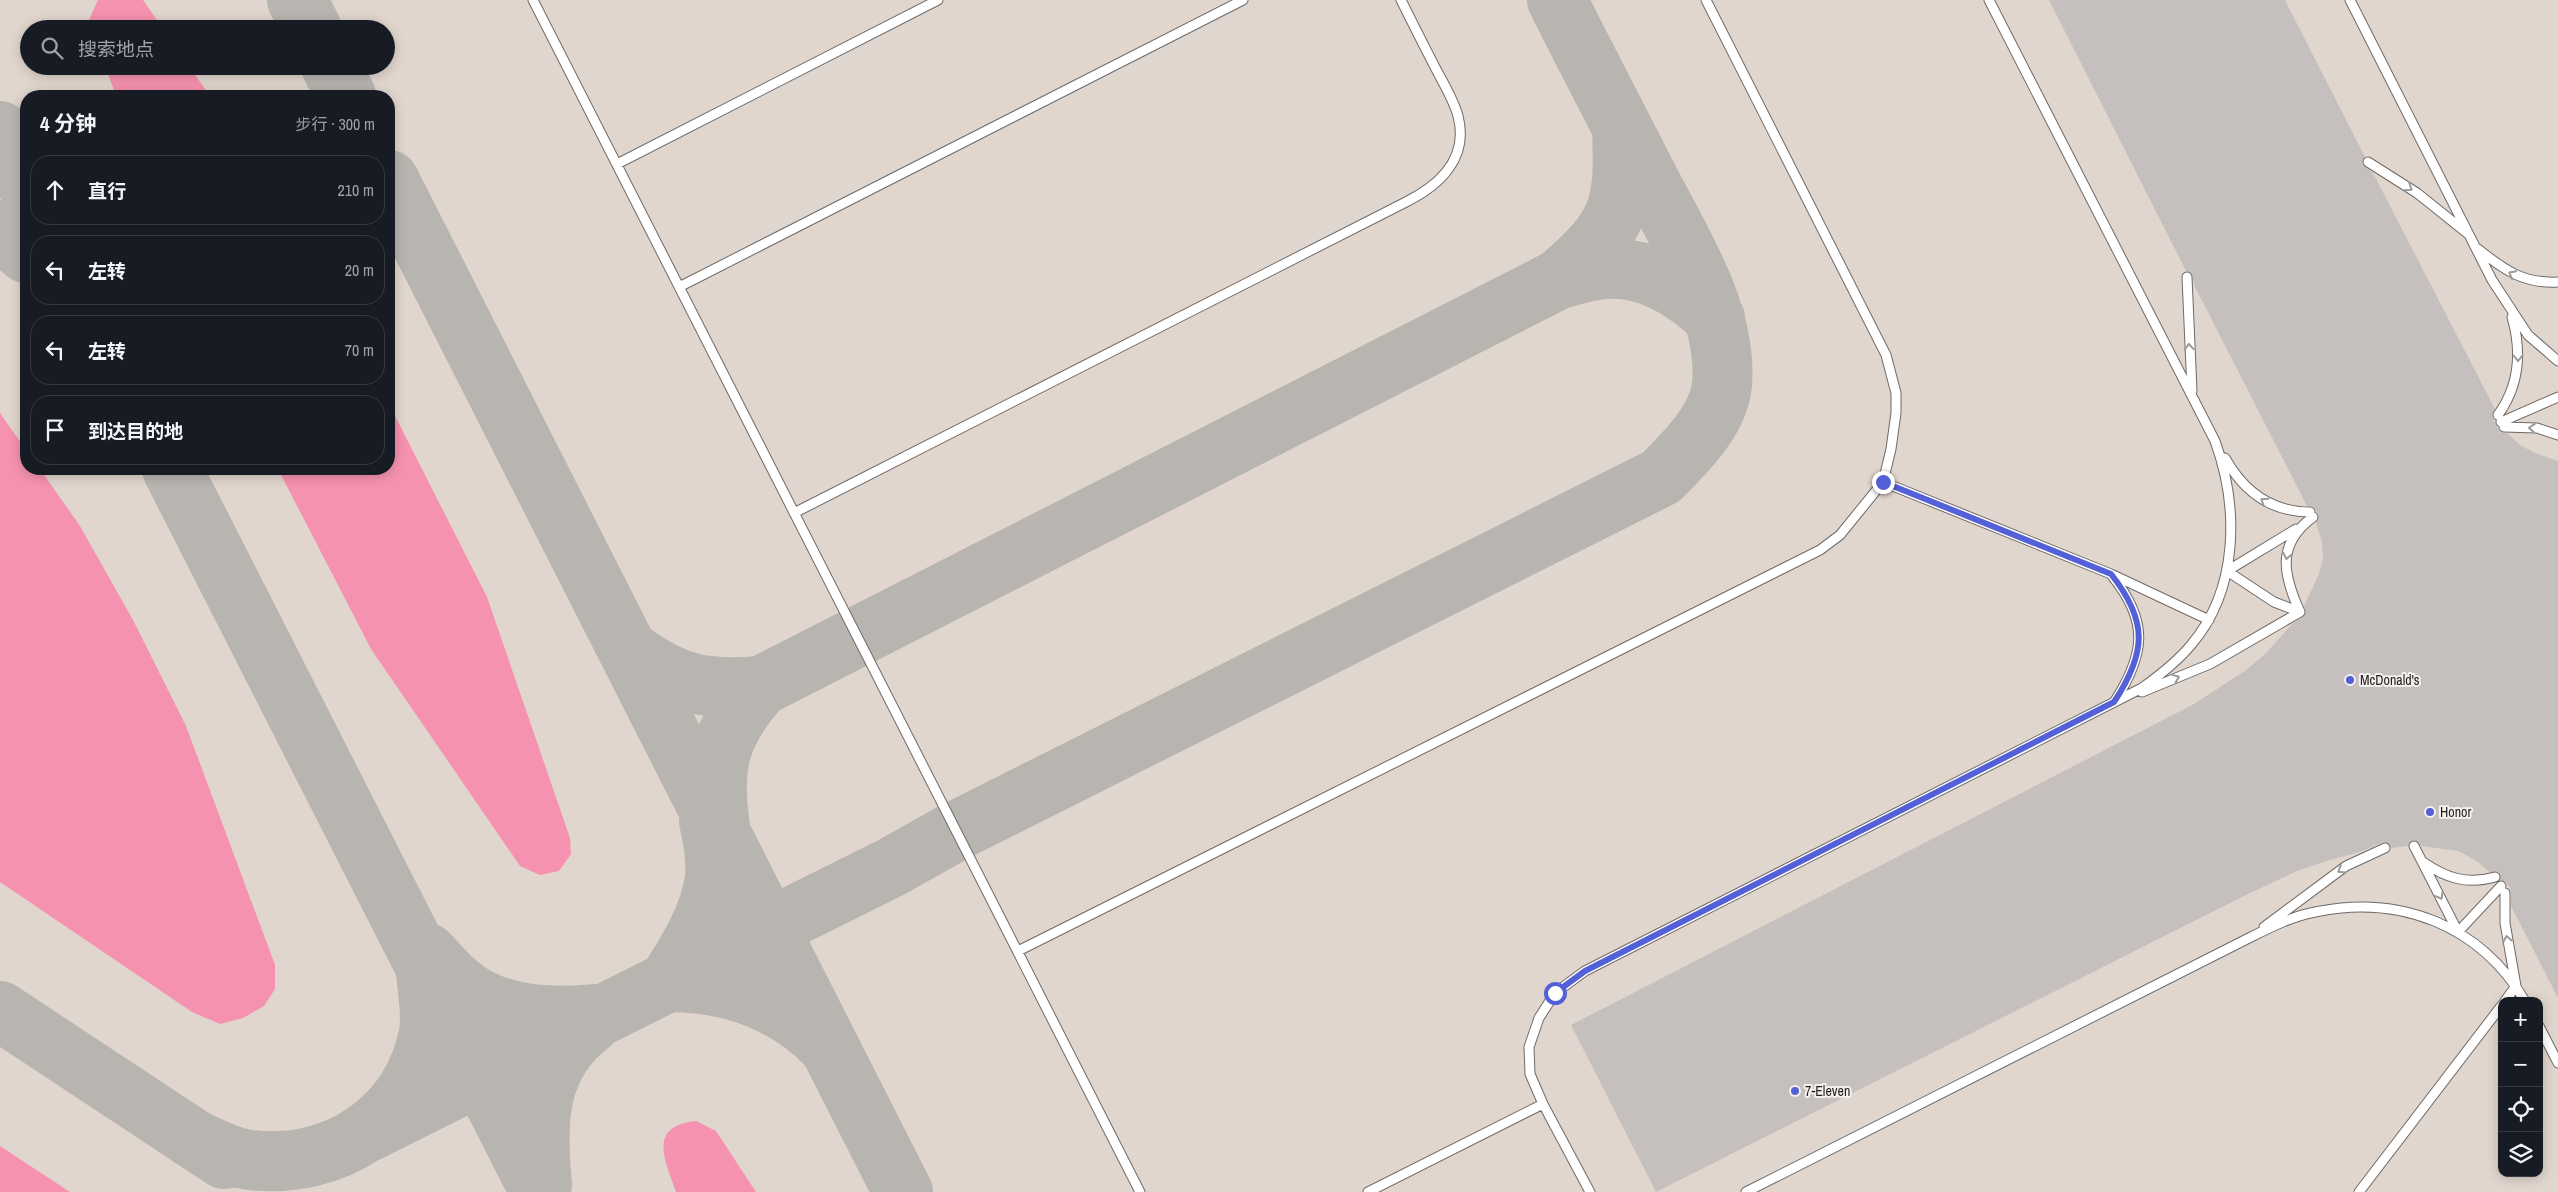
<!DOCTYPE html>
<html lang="zh">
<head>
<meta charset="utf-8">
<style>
  :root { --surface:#171b24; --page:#242831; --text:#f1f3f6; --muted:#9ea1a6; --line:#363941 }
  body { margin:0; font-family:"Archivo Narrow","Noto Sans SC",sans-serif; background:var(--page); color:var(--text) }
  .controls { position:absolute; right:15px; bottom:15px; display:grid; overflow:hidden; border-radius:10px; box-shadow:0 2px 12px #0003 }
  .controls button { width:45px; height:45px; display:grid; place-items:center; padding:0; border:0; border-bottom:1px solid var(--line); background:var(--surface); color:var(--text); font:25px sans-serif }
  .stop { position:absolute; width:15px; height:15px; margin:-11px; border:4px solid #5460d7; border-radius:50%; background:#fff }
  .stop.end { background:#5460d7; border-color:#fff; box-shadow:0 1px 5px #0008 }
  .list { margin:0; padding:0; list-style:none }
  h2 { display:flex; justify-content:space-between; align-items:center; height:65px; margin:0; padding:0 20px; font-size:21px }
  h2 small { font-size:16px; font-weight:400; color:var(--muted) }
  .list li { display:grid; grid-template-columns:32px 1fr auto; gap:15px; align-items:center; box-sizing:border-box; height:70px; margin:0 10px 10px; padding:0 10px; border:1px solid var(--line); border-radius:20px }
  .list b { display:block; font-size:19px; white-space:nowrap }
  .list em { font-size:16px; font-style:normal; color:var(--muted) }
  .icon { flex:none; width:28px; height:28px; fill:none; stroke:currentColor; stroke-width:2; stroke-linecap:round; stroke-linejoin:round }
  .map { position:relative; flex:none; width:2558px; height:1192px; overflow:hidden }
  .search { position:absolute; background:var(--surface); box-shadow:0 2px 12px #0003; left:20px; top:20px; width:375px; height:55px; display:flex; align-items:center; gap:12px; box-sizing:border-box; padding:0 18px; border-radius:28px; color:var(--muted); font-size:19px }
  .panel { position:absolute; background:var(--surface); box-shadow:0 2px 12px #0003; left:20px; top:90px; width:375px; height:385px; border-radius:20px }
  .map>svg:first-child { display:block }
</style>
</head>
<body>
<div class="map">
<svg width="2558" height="1192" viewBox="0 0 2558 1192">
  <rect width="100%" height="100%" fill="#e8e4e0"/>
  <path fill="#e1d6ce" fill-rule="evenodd" d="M0,0H2558V1192H0ZM29,29H386V66H29ZM26,96H389V469H26ZM2502,1001H2539V1173H2502Z"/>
  <path fill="#f592af" d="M98,0H143L163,29H92L89,20Z
    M105,66H189L210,96H116Z
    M389,404L487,597L570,838L571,854L559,871L540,875L520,866L371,649L278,469H389Z
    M0,413L26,450V469H40L80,526L133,620L186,726L275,965V989L264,1006L243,1018L220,1024L192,1012L0,882Z
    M696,1121L716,1131L756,1192H676C665,1160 647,1126 696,1121Z
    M0,1146L70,1192H0Z"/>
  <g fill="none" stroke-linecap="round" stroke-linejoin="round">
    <path stroke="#b8b4b0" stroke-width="60" d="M297,0L312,29
      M331,66L346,96
      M0,131L26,183
      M389,180L903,1192
      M0,230L26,253
      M1559,279C1574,275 1590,270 1605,269C1649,266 1685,290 1715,318
      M172,469L540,1192
      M628,650C674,684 704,691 761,686
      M720,827C711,766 719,732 761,686L1559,279C1621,226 1625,207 1622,128
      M427,953C438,964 447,976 460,986C498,1017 551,1018 597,1014
      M668,982C688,951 710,916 715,878C717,859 713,839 709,821
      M668,982C728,982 784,1001 827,1045
      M0,1011L224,1159
      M368,1132L668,982L769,928L890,868L956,831L1661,477C1685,453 1719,420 1722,384C1728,311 1677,235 1645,172C1616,115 1586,58 1557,0
      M190,1137C209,1147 229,1157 250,1160C335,1170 412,1120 429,1033C432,1014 428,993 426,973
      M542,1185C536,1123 536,1065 590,1024"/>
  </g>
  <path fill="#c5c0be" d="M2049,0H2285L2365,157L2362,164L2373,173L2495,409L2492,415L2496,425L2500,432L2507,433L2520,445L2535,453L2558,461V998L2511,906V890L2506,882L2500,880L2499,872H2489L2478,862L2458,851L2421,846L2415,840L2411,841L2408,846L2391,848L2388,843L2383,842L2360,852L2330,860L2297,871L2244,896L1656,1192L1571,1025L2194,704L2246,670L2266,653L2292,624L2306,614L2304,606L2319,574L2323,558L2322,542L2316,523L2319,515L2314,507L2307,506L2194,285L2192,274L2186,271Z"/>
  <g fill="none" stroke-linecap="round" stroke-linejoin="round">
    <defs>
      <path id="service" d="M533,0L1140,1192
        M2350,0L2492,280L2528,335L2558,361
        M2368,162L2417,193L2467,233
        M617,164L938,0
        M2478,249C2504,270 2524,284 2558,282
        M2187,277L2192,391
        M679,287L1243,0
        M2498,415C2519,386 2522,352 2512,317
        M2501,422L2558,397
        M2504,427L2537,428L2558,435
        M2225,458C2244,492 2271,512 2310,512
        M1883,482L2111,574L2209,620
        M794,513L1406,202C1440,185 1469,158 1458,116C1454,101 1445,86 1437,71C1425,48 1413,24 1401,0
        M2227,571L2296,529
        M2227,571L2274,602L2300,612
        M2113,577C2149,622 2145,654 2115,701
        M2300,612C2283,575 2276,544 2313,517
        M2142,692L2210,664L2300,612
        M2414,846L2458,932
        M2423,862C2446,878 2467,885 2495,877
        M2505,893V923L2516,986L2505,1001
        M2264,927L2346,866L2385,848
        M2458,932L2501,886
        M1018,951L1820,550L1840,535L1883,482L1891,449L1896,413V393L1886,355L1706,0
        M2539,1026L2558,1063
        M1368,1192L1543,1104
        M1590,1192L1543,1104L1530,1074L1529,1047L1539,1018L1555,993L1585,971L2142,688C2160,675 2177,662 2191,645C2239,589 2239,507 2215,441L1989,0
        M1746,1192L2251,937C2271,927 2293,916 2315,912C2400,894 2480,925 2525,1001
        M2359,1192L2502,1005"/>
    </defs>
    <use href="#service" stroke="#6e6a68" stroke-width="11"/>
    <use href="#service" stroke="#fff" stroke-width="9"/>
  </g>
  <defs><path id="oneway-chevron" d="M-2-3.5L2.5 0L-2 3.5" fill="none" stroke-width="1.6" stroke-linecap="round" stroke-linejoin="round" transform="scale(1.25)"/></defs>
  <g stroke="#9b9a99">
    <use href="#oneway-chevron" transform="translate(2409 188) rotate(33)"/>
    <use href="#oneway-chevron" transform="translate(2512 274) rotate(-152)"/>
    <use href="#oneway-chevron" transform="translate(2189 347) rotate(-94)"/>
    <use href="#oneway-chevron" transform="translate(2518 358) rotate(90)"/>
    <use href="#oneway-chevron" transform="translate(2532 428) rotate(-175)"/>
    <use href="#oneway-chevron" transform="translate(2264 501) rotate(-147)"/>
    <use href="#oneway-chevron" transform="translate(2287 556) rotate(101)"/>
    <use href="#oneway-chevron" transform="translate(2176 678) rotate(-22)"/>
    <use href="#oneway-chevron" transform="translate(2341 870) rotate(148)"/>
    <use href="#oneway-chevron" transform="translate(2440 896) rotate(62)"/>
    <use href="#oneway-chevron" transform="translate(2507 939) rotate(-101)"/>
  </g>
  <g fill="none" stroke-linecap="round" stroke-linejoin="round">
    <path stroke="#5460d7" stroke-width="6" d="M1555,993L1585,971L2114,702C2146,653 2149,622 2111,574L1883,482"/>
  </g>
  <g fill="#5460d7" stroke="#f5f1ee" stroke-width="2">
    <circle cx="2350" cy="680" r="5"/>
    <circle cx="2430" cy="812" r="5"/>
    <circle cx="1795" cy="1091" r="5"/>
  </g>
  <g text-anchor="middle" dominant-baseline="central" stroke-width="4" stroke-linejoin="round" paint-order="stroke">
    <g font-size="14" fill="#201e1d" stroke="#f5f1ee" text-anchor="start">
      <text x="2360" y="680">McDonald's</text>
      <text x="2440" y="812">Honor</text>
      <text x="1805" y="1091">7-Eleven</text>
    </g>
  </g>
</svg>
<div class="controls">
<button>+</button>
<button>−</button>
<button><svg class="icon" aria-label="locate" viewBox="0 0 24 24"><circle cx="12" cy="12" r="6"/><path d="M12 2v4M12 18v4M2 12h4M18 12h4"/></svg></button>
<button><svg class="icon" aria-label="layers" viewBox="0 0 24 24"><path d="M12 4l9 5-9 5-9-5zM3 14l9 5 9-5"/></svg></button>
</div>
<div class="stop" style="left:1555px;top:993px"></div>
<div class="stop end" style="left:1883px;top:482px"></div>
<div class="search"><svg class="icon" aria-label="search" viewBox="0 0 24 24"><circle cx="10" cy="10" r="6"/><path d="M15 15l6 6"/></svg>搜索地点</div>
<section class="panel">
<h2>4 分钟<small>步行 · 300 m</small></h2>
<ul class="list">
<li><svg class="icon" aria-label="ahead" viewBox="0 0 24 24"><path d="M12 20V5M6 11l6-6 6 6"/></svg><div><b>直行</b></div><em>210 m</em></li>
<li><svg class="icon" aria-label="left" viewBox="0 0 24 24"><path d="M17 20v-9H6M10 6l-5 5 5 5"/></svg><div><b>左转</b></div><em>20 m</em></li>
<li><svg class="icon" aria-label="left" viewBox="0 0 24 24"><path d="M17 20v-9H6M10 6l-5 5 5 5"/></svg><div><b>左转</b></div><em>70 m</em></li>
<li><svg class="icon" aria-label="arrive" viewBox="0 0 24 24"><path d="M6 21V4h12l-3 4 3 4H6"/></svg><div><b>到达目的地</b></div></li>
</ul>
</section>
</div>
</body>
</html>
